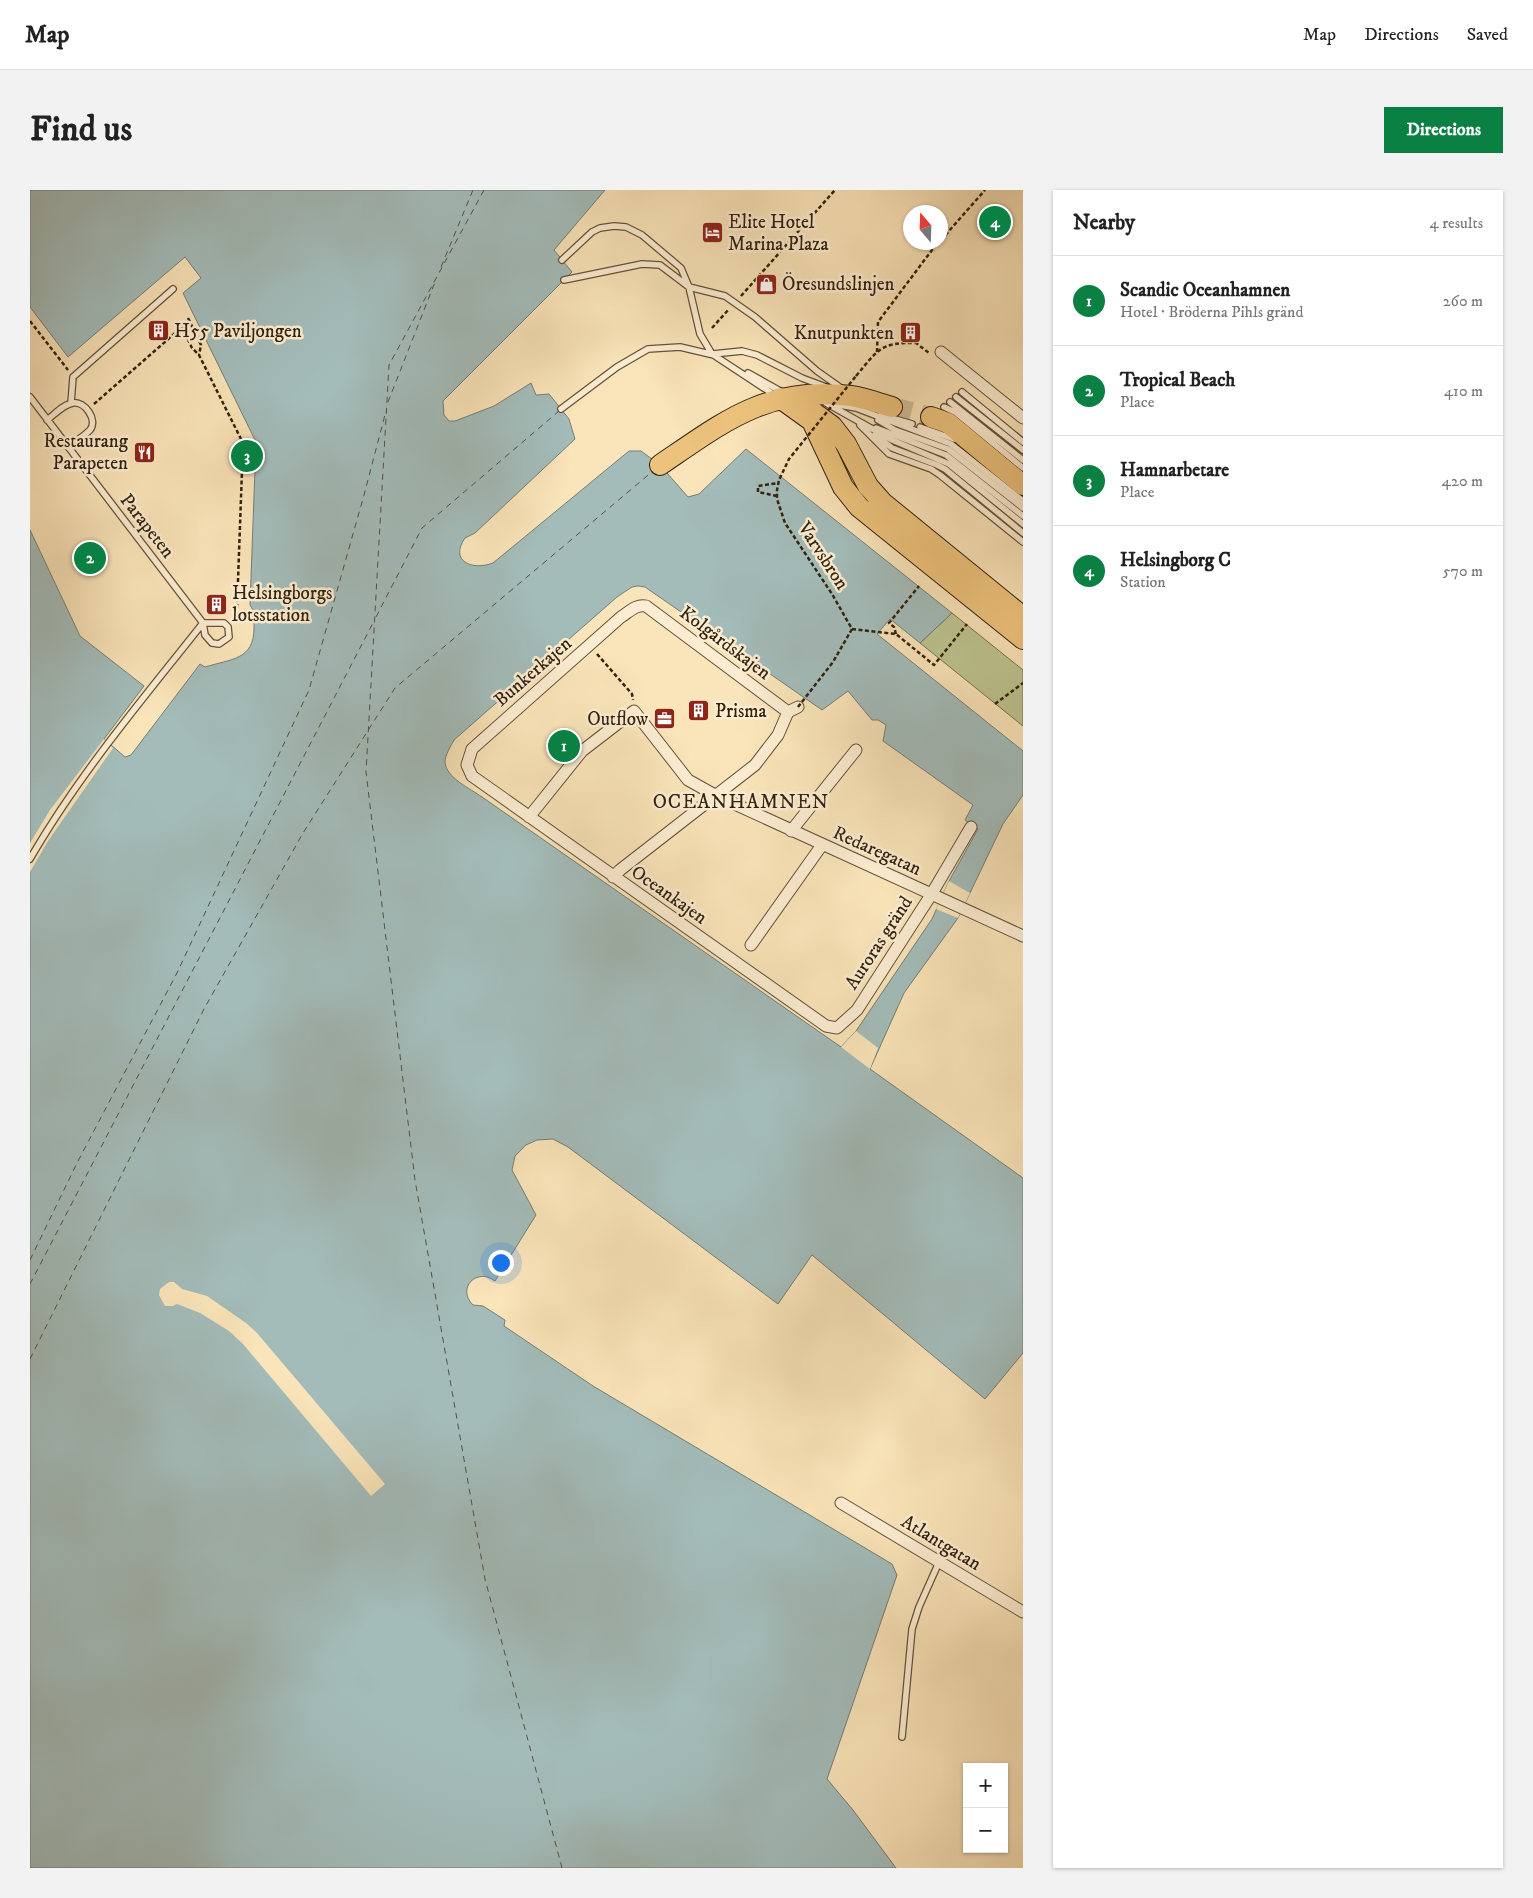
<!DOCTYPE html>
<html lang="en">
<head>
<meta charset="utf-8">
<style>
  :root { --surface:#fff; --page:#f2f2f2; --text:#222; --muted:#767676; --line:#e0e0e0; --accent:#0b8043 }
  body { margin:0; font-family:"IM FELL DW Pica",serif; background:var(--page); color:var(--text) }
  .controls { position:absolute; right:15px; bottom:15px; display:grid; overflow:hidden; border-radius:0px; box-shadow:0 1px 4px #0004 }
  .controls button { width:45px; height:45px; display:grid; place-items:center; padding:0; border:0; border-bottom:1px solid var(--line); background:var(--surface); color:var(--text); font:25px sans-serif }
  .compass { position:absolute; left:873px; top:15px; width:45px; height:45px; border-radius:50%; background:var(--surface); box-shadow:0 1px 4px #0004; rotate:341deg }
  .you { position:absolute; left:470px; top:1072px; width:18px; height:18px; margin:-12px; border:4px solid #fff; border-radius:50%; background:#1a73e8; box-shadow:0 0 0 8px #1a73e833 }
  .badge { display:grid; place-items:center; width:32px; height:32px; border-radius:50%; background:var(--accent); color:#fff; font-size:16px; font-weight:700 }
  .pin { position:absolute; translate:-50% -50%; border:2px solid #fff; box-shadow:0 1px 5px #0006 }
  .list { margin:0; padding:0; list-style:none }
  h2 { display:flex; justify-content:space-between; align-items:center; height:65px; margin:0; padding:0 20px; font-size:21px }
  h2 small { font-size:16px; font-weight:400; color:var(--muted) }
  .list li { display:grid; grid-template-columns:32px 1fr auto; gap:15px; align-items:center; box-sizing:border-box; height:90px; padding:0 20px; border-top:1px solid var(--line) }
  .list b { display:block; font-size:19px; white-space:nowrap }
  .list p { margin:0; font-size:16px; white-space:nowrap; color:var(--muted) }
  .list em { font-size:16px; font-style:normal; color:var(--muted) }
  .map { position:relative; flex:none; width:993px; height:1678px; overflow:hidden; border-radius:0px }
  header { display:flex; align-items:center; gap:30px; box-sizing:border-box; height:70px; padding:0 25px; background:var(--surface); border-bottom:1px solid var(--line) }
  header strong { font-size:24px }
  nav { display:flex; gap:28px; margin-inline-start:auto; font-size:18px }
  .intro { display:flex; align-items:center; justify-content:space-between; box-sizing:border-box; height:120px; padding:0 30px }
  h1 { margin:0; font-size:35px }
  .button { padding:12px 22px; border-radius:0px; background:var(--accent); color:#fff; font-size:18px; font-weight:700 }
  main { display:flex; gap:30px; padding:0 30px }
  aside { flex:1; background:var(--surface); border-radius:0px; box-shadow:0 1px 4px #0004 }
  .map>svg:first-child { display:block }
</style>
</head>
<body>
<header>
<strong>Map</strong>
<nav><a>Map</a><a>Directions</a><a>Saved</a></nav>
</header>
<div class="intro"><h1>Find us</h1><a class="button">Directions</a></div>
<main>
<div class="map">
<svg width="993" height="1678" viewBox="0 0 993 1678">
  <rect width="100%" height="100%" fill="#fae4b9"/>
  <filter id="stains"><feTurbulence type="fractalNoise" baseFrequency=".004" numOctaves="4"/><feColorMatrix values="0 0 0 0 .2 0 0 0 0 .09 0 0 0 0 .02 0 0 0 .5 -.17"/></filter>
  <radialGradient id="worn" r=".72"><stop offset=".6" stop-color="#630" stop-opacity="0"/><stop offset="1" stop-color="#630" stop-opacity=".3"/></radialGradient>
  <path fill="#bdc490" stroke="#77734f" d="M922,423L993,480V536L890,453Z"/>
  <path fill="#a3bcba" stroke="#757e75" fill-rule="evenodd" d="M0,0H575L524,60L542,82L413,211L414,225L419,231H425L464,216L501,193L506,205L519,204L539,229L545,249L445,343L435,348C419,371 442,381 463,373L599,261H611L630,275L658,307L669,304L716,259L922,423L890,453L860,429L847,444L993,561V605L973,634L928,728L874,803L840,879L993,988V1163L955,1209L782,1065L748,1114L538,957L523,949L507,950L496,955L485,966L482,980L506,1025L465,1091C447,1077 426,1098 443,1115L453,1116L475,1130L474,1136L563,1196L862,1374L867,1385L797,1589L823,1620L866,1678H0V340L50,446L114,496L74,549L95,567L101,565L170,474L175,477C201,469 224,470 224,438C224,429 225,422 220,415L226,252L153,103L171,88L155,67L38,167L0,117ZM608,396L615,397L792,520L818,501L842,530H848L856,535L853,551L943,615L935,630L948,639L919,691L902,729L826,841L811,857L452,607C441,599 416,588 415,572C415,565 421,556 424,550L587,407L602,397Z"/>
  <path fill="#fae4b9" d="M74,549L83,558L18,651L0,682V653L20,620Z
    M919,691L940,703L928,728L906,719Z
    M826,841L848,858L840,879L811,857Z
    M139,1092H144L152,1099L177,1106L216,1133L227,1143L355,1294L341,1306L213,1154L199,1141L170,1123L147,1114L143,1116H135L129,1105L130,1099Z"/>
  <g fill="none" stroke-linecap="round" stroke-linejoin="round">
    <path stroke="#535042" stroke-width="1" stroke-dasharray="6 5" stroke-linecap="butt" d="M454,0L359,175L336,582L385,990L455,1389L532,1678
      M411,77L443,0
      M358,212L405,92
      M346,427L392,338L529,221
      M0,1070L47,973L147,783L279,500L334,305L356,221
      M0,1094L344,431
      M0,1169L174,819L273,643L365,498L623,281"/>
    <path stroke="#d2bd97" stroke-width="20" stroke-dasharray="20 10" stroke-linecap="butt" d="M862,217L901,227"/>
    <defs>
      <path id="lane" d="M532,70L562,42L570,38L584,36L596,37L612,45L651,78L659,97L670,144L682,164L746,206
        M534,90L612,74L630,75L659,97L695,106L725,127L787,181L811,198
        M683,164L712,161L727,165L772,188L796,197
        M718,183L752,202
        M932,202L993,252
        M0,207L173,433L175,445L182,453L189,454L199,447L198,437L194,433H173
        M926,207L993,260
        M920,212L993,270
        M41,213L43,187L143,99
        M796,213L862,250L919,274L993,334
        M804,214L826,218L921,254L993,311
        M914,217L925,222L993,278
        M531,219L587,177L618,159L650,157L684,165
        M851,225L882,234
        M17,230C25,224 34,214 43,213C55,211 68,230 60,240C54,246 45,252 38,257
        M848,230L865,240L918,259L993,318
        M830,235L859,264L901,279L910,285L993,352
        M890,237L924,249
        M846,238L916,265L993,326
        M845,245L862,258L907,275L915,279L993,343
        M0,669C49,584 113,509 173,433
        M872,1547L882,1439L889,1417L909,1372"/>
      <path id="street" d="M911,162L993,228
        M768,517L758,522L616,416C606,414 599,422 591,427L442,559L437,575L442,586L796,836L807,838L827,820L901,705L941,637
        M499,627L552,561L604,521L658,590L685,605L993,746
        M761,641L826,560
        M583,687L590,680L725,575L748,545L758,522
        M721,755L792,655
        M811,1313L993,1422"/>
      <path id="highway" d="M750,208L782,231L813,297L829,317L993,449
        M776,217L802,236L816,254L838,296L853,313L993,427
        M901,227L918,233L993,295
        M630,275C695,231 737,196 821,206C835,208 848,213 862,217"/>
    </defs>
    <use href="#lane" stroke="#635239" stroke-width="8"/>
    <use href="#street" stroke="#635239" stroke-width="13"/>
    <use href="#highway" stroke="#31220e" stroke-width="22"/>
    <path stroke="#31220e" stroke-width="2.5" stroke-dasharray="4 2.5" stroke-linecap="butt" d="M911,50L955,0
      M899,52L904,57
      M711,106L805,0
      M158,128L171,155L169,165
      M0,131L38,180
      M682,138L699,119
      M847,162L848,132L908,52
      M826,186C848,160 850,152 886,153L899,163
      M64,214L152,137L162,158L169,165L213,253L207,418L206,427L203,431
      M747,306L728,302V296L748,293
      M822,439L866,444L904,475L937,434
      M866,444L864,437L859,433L889,396
      M567,464L602,504L603,510
      M965,514L993,493"/>
    <use href="#lane" stroke="#fcedd2" stroke-width="5.5"/>
    <use href="#street" stroke="#fcedd2" stroke-width="11"/>
    <use href="#highway" stroke="#edc27c" stroke-width="20"/>
    <path stroke="#31220e" stroke-width="2.5" stroke-dasharray="4 2.5" stroke-linecap="butt" d="M768,517L803,472L822,439L802,404L755,333L747,309V300L749,290L759,269L826,186"/>
  </g>
  <defs>
    <symbol id="hotel-square" viewBox="-11 -11 22 22"><rect x="-9" y="-9" width="18" height="18" rx="4" fill="#8f2418" stroke="#fcedd2"/><path d="M-6-4.5h1.5V1H6V5H4.5V3h-9V5H-6ZM-4 0a1.8 1.8 0 1 1 3.6 0ZM.5 0V-2.5h3Q6-2.5 6 0Z" fill="#fff"/></symbol>
    <symbol id="shop-square" viewBox="-11 -11 22 22"><rect x="-9" y="-9" width="18" height="18" rx="4" fill="#8f2418" stroke="#fcedd2"/><path d="M-5-2.5h2.3a2.7 3.5 0 0 1 5.4 0H5L5.5 6h-11ZM-1.5-2.5h3a1.5 2.3 0 0 0-3 0Z" fill="#fff"/></symbol>
    <symbol id="building-square" viewBox="-11 -11 22 22"><rect x="-9" y="-9" width="18" height="18" rx="4" fill="#8f2418" stroke="#fcedd2"/><path d="M-4-6H4V6H1V3H-1V6H-4ZM-2.5-4.3h1.7v1.8h-1.7ZM.8-4.3h1.7v1.8H.8ZM-2.5-1h1.7V.8h-1.7ZM.8-1h1.7V.8H.8Z" fill="#fff"/></symbol>
    <symbol id="restaurant-square" viewBox="-11 -11 22 22"><rect x="-9" y="-9" width="18" height="18" rx="4" fill="#8f2418" stroke="#fcedd2"/><path d="M-5-6h1v4h1v-4h1v4h1v-4h1v5L-1.5 .5V6h-2V.5L-5-1ZM5-6V6H3V1.5H1.5Q1.5-4 5-6Z" fill="#fff"/></symbol>
    <symbol id="office-square" viewBox="-11 -11 22 22"><rect x="-9" y="-9" width="18" height="18" rx="4" fill="#8f2418" stroke="#fcedd2"/><path d="M-6-3h4V-5.5h4V-3h4V5H-6ZM-1-4.5V-3h2v-1.5ZM-6 0V1H6V0Z" fill="#fff"/></symbol>
  </defs>
  <g fill-rule="evenodd">
    <use href="#hotel-square" x="670" y="30" width="25" height="25"/>
    <use href="#shop-square" x="724" y="82" width="25" height="25"/>
    <use href="#building-square" x="116" y="128" width="25" height="25"/>
    <use href="#building-square" x="868" y="130" width="25" height="25"/>
    <use href="#restaurant-square" x="102" y="250" width="25" height="25"/>
    <use href="#building-square" x="174" y="402" width="25" height="25"/>
    <use href="#building-square" x="656" y="508" width="25" height="25"/>
    <use href="#office-square" x="622" y="516" width="25" height="25"/>
  </g>
  <g text-anchor="middle" dominant-baseline="central" stroke-width="5" stroke-linejoin="round" paint-order="stroke">
    <g font-size="19" fill="#31220e" stroke="#fcedd2" text-anchor="start">
      <text x="698" y="32">Elite Hotel<tspan x="698" dy="22">Marina Plaza</tspan></text>
      <text x="752" y="94">Öresundslinjen</text>
      <text x="144" y="141">H55 Paviljongen</text>
      <text x="864" y="143" text-anchor="end">Knutpunkten</text>
      <text x="98" y="251" text-anchor="end">Restaurang<tspan x="98" dy="22">Parapeten</tspan></text>
      <text x="202" y="403">Helsingborgs<tspan x="202" dy="22">lotsstation</tspan></text>
      <text x="685" y="521">Prisma</text>
      <text x="618" y="529" text-anchor="end">Outflow</text>
    </g>
    <g font-size="19" fill="#31220e" stroke="#fcedd2">
      <text transform="translate(117 336) rotate(52)">Parapeten</text>
      <text transform="translate(793 366) rotate(57)">Varvsbron</text>
      <text transform="translate(695 453) rotate(37)">Kolgårdskajen</text>
      <text transform="translate(503 482) rotate(-41)">Bunkerkajen</text>
      <text transform="translate(847 661) rotate(24)">Redaregatan</text>
      <text transform="translate(639 705) rotate(35)">Oceankajen</text>
      <text transform="translate(849 753) rotate(-57)">Auroras gränd</text>
      <text transform="translate(911 1353) rotate(31)">Atlantgatan</text>
    </g>
    <g font-size="20" letter-spacing="1" fill="#31220e" stroke="#fcedd2">
      <text x="711" y="612">OCEANHAMNEN</text>
    </g>
  </g>
  <rect width="100%" height="100%" filter="url(#stains)"/>
  <rect width="100%" height="100%" fill="url(#worn)"/>
</svg>
<div class="controls">
<button>+</button>
<button>−</button>
</div>
<svg class="compass" viewBox="-18 -18 36 36"><path d="M0-13l5 13h-10z" fill="#e53935"/><path d="M0 13l5-13h-10z" fill="#767676"/></svg>
<div class="you"></div>
<div class="pin badge" style="left:534px;top:556px">1</div>
<div class="pin badge" style="left:60px;top:368px">2</div>
<div class="pin badge" style="left:217px;top:266px">3</div>
<div class="pin badge" style="left:965px;top:32px">4</div>
</div>
<aside>
<h2>Nearby<small>4 results</small></h2>
<ul class="list">
<li><span class="badge">1</span><div><b>Scandic Oceanhamnen</b><p>Hotel · Bröderna Pihls gränd</p></div><em>260 m</em></li>
<li><span class="badge">2</span><div><b>Tropical Beach</b><p>Place</p></div><em>410 m</em></li>
<li><span class="badge">3</span><div><b>Hamnarbetare</b><p>Place</p></div><em>420 m</em></li>
<li><span class="badge">4</span><div><b>Helsingborg C</b><p>Station</p></div><em>570 m</em></li>
</ul>
</aside>
</main>
</body>
</html>
